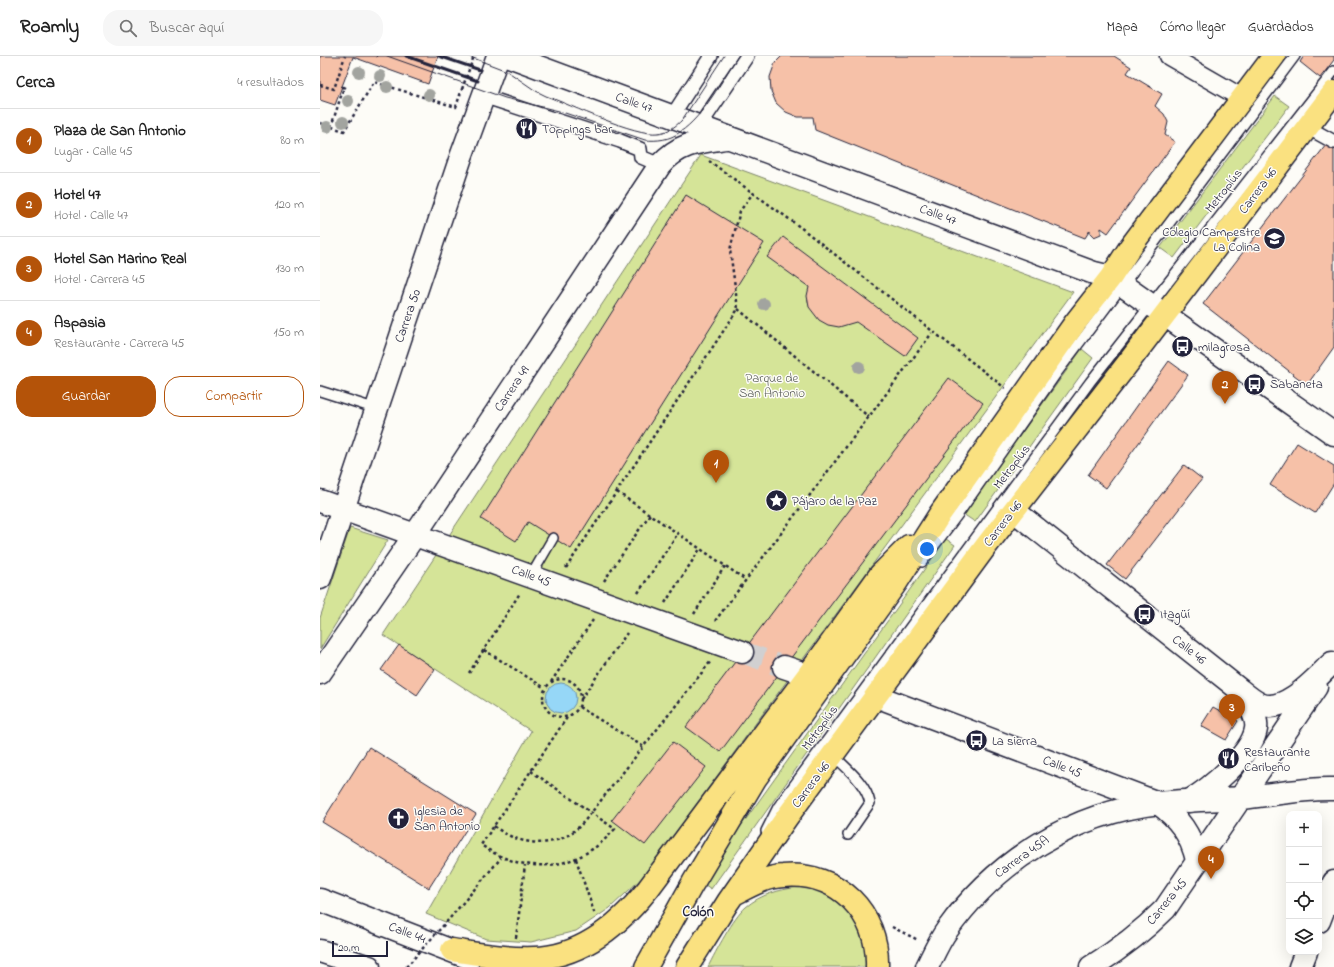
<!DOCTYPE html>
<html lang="es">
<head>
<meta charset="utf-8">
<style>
  :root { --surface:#fff; --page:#f6f6f6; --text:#222; --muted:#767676; --line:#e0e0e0; --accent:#b45309 }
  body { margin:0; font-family:"Indie Flower",sans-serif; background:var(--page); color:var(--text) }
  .controls { position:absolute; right:12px; bottom:12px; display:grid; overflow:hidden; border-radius:8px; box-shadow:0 4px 16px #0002 }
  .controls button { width:36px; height:36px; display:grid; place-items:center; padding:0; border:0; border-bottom:1px solid var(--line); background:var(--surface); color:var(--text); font:20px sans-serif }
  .scale { position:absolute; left:12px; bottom:10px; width:56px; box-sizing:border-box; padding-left:4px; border:2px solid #22223b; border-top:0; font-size:11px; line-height:14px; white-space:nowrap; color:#22223b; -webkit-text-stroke:3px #fdfcf7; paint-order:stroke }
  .you { position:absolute; left:607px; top:493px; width:14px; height:14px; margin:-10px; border:3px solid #fff; border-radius:50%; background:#1a73e8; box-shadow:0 0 0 6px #1a73e833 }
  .badge { display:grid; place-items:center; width:26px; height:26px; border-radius:50%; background:var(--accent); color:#fff; font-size:13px; font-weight:700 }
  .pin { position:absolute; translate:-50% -33px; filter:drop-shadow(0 1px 2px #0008) }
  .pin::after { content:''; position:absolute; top:21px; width:14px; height:12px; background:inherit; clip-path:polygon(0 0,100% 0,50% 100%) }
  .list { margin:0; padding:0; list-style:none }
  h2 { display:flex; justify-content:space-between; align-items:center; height:52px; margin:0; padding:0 16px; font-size:17px }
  h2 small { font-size:13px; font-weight:400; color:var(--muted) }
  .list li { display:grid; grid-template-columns:26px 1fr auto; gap:12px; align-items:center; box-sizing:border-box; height:64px; padding:0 16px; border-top:1px solid var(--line) }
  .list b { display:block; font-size:15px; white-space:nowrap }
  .list p { margin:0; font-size:13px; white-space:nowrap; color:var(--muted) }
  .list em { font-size:13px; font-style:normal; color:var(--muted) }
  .actions { display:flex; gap:8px; padding:12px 16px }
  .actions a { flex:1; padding:9px 0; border:1px solid var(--accent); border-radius:16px; text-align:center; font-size:14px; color:var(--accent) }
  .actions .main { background:var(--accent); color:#fff }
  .icon { flex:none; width:22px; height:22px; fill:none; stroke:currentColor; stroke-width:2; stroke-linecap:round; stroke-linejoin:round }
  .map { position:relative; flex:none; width:1014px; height:911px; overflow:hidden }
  header { display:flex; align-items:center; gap:24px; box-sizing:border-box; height:56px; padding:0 20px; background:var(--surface); border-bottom:1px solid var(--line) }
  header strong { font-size:19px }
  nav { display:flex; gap:22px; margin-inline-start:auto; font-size:14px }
  .search { width:280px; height:36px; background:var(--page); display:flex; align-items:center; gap:10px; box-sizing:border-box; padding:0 14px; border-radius:16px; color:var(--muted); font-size:15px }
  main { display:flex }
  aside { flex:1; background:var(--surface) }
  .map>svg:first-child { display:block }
</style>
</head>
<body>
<header>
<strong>Roamly</strong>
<div class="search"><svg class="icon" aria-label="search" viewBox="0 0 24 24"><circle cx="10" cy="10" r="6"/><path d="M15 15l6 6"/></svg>Buscar aquí</div>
<nav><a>Mapa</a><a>Cómo llegar</a><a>Guardados</a></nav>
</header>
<main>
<aside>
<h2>Cerca<small>4 resultados</small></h2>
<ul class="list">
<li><span class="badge">1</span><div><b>Plaza de San Antonio</b><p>Lugar · Calle 45</p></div><em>80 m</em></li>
<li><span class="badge">2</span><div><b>Hotel 47</b><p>Hotel · Calle 47</p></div><em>120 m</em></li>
<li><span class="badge">3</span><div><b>Hotel San Marino Real</b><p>Hotel · Carrera 45</p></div><em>130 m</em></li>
<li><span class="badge">4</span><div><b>Aspasia</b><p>Restaurante · Carrera 45</p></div><em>150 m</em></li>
</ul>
<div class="actions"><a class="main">Guardar</a><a>Compartir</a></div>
</aside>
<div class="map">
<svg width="1014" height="911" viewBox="0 0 1014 911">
  <rect width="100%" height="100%" fill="#fdfcf7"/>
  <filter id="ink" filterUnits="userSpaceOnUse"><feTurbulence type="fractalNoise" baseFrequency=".025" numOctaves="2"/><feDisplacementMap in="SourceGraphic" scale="8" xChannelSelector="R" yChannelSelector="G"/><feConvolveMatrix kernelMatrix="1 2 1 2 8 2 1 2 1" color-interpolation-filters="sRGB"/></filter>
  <g filter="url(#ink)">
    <path fill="#d5e498" stroke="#7c836a" d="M955,40L969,50L854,202L840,192Z
      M381,99L753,236L322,822L290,852L256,875L211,886L166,883L106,858L211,675L63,579Z
      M762,293L773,302L655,466L643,458Z
      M30,472L68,484L0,593V562Z
      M626,483L635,489L391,833L381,826Z
      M478,831H498L516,840L542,868L549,911H388C396,895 413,862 426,851C441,838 459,834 478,831Z"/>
    <path fill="#96d7f7" stroke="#688fac" d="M226 642a15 15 0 1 1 30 0a15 15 0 1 1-30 0Z"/>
    <path fill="#f6c1a8" stroke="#22223b" d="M0,0H118L108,28L33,1L15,49L0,44Z
      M462,0H794L811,11L807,17L842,38L835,50L844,58L848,66L845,79L855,86L788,177L781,172V178L774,181L770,177V174L765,182L495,74L493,61H478L466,56L456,47L451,35L450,21L455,7Z
      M984,0H1014V4L1000,22L980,6Z
      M1006,89L1014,94V291L987,329L883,248Z
      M366,139L444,187L251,493L208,466L196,485L161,463Z
      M463,181L598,282L585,300L536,266L519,271L508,269L499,264L489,251L487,240L489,231L447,201Z
      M849,305L868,319L786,432L768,419Z
      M629,322L663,347L400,696L366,671Z
      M977,387L1014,410V427L995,457L950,429Z
      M864,409L882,423L805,523L787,509Z
      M79,589L115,613L97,639L61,614Z
      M893,651L918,665L906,684L881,670Z
      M353,686L386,711L325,789L292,764Z
      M49,691L156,758L109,832L2,766Z"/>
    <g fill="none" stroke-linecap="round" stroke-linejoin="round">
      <path stroke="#d1d0d1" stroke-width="22" stroke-dasharray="22 11" stroke-linecap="butt" d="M422,596L464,611"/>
      <defs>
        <path id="service" d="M0,335L57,353
          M602,506L639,457L736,318L975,0
          M211,520L233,482
          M513,699C527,713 546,727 550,747L528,779
          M446,775L458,751L770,326L1014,15"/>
        <path id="pedestrian" d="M163,40L300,85L320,93L321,101L340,109
          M352,60L391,0
          M379,71L427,0
          M996,76L1014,86"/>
        <path id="minor" d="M849,0L922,42"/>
        <path id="tertiary" d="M189,0L774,217L791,221L1014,378
          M0,445L422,596
          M693,454L920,634C926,639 933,645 940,648C964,659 996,622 1012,607
          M464,611L488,619
          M0,617L101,470L340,109C360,87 378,86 406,82
          M556,640L838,747C859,762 871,779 877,804
          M869,745C890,733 932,698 936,673C938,660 928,647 921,637
          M999,865L1014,826
          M771,911C799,894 822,876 845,853L996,631
          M980,911L986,896"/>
        <path id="secondary" d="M0,522L141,101L178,0
          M0,844L150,902
          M0,895L49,911
          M607,911C613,899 619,885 627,874C677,804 753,757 839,747C866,744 893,744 921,742C951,739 983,732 1014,733"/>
        <path id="primary" d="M414,838C430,830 445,821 463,820C518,815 559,857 557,911
          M132,894C159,898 187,903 214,902C262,901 300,868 328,833L488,619L560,519L589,490
          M326,911L373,827L435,723L576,527L620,458L755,267L791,221L811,190L954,0
          M367,911L408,846L467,761L666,490L808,307L1014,36"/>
      </defs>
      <use href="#service" stroke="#22223b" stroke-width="12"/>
      <use href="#pedestrian" stroke="#22223b" stroke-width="16"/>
      <use href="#minor" stroke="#22223b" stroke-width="21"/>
      <use href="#tertiary" stroke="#22223b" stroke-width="25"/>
      <use href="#secondary" stroke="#22223b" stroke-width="25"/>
      <use href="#primary" stroke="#22223b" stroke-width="25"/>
      <path stroke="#22223b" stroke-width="2.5" stroke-dasharray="3 3" stroke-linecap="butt" d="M56,0H57
        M0,29L14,33L25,0
        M142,33L154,0
        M0,67L24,75L54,26L136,51L142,33L144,34
        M11,71L24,31L26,32
        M389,105L480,171L685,332
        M418,253L549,361
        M297,436L426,524
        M246,512L418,253L410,194L420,155L433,137
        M284,525L330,458
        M318,537L358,477
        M345,547L380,493
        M374,558L405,510
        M395,565L612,277
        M164,594L225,632
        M149,617L200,537
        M223 642a19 19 0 1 1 38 0a19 19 0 1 1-38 0Z
        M231,626L273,564
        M261,643L307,577
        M259,651L324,691
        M211,715L295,773C258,815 207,821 161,789L248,660
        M174,770C196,788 230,794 254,775C261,770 266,763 271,757L391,605
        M256,803L275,859
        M130,862L181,802
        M572,871L598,884
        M196,882L205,809"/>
      <use href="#service" stroke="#fdfcf7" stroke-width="9"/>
      <use href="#pedestrian" stroke="#fdfcf7" stroke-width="13"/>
      <use href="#minor" stroke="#fdfcf7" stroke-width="18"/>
      <use href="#tertiary" stroke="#fdfcf7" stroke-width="22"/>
      <use href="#secondary" stroke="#fdfcf7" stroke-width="22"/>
      <use href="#primary" stroke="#fae180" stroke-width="22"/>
      <path stroke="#22223b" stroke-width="1" d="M67,0L185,42L239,55L325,84C337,85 350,84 360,76C384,60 402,24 418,0
        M148,0L187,15L216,35L226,40C251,49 315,80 338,77C348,76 355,71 362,64L404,0"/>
      <path stroke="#22223b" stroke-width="3" d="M86,0L158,25
        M119,0L160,14"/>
      <path stroke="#22223b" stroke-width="2.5" stroke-dasharray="3 3" stroke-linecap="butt" d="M21,31L26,32
        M86,911L130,862"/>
    </g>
    <g fill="#a2a49f">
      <circle cx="39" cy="16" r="6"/>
      <circle cx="60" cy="20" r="6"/>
      <circle cx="67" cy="31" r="6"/>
      <circle cx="109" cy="39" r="6"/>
      <circle cx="28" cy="45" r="6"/>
      <circle cx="23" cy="66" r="6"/>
      <circle cx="7" cy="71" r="6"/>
      <circle cx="444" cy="248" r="6"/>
      <circle cx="539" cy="311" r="6"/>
    </g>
  </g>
  <defs>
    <symbol id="restaurant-disc" viewBox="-11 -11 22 22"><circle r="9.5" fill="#22223b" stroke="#fdfcf7"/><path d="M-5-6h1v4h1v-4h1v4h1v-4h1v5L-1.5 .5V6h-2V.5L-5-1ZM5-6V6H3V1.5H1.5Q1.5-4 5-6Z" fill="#fff"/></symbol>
    <symbol id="school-disc" viewBox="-11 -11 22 22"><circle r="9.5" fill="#22223b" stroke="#fdfcf7"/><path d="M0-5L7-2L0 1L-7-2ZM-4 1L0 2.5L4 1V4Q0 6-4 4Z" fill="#fff"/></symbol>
    <symbol id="bus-disc" viewBox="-11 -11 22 22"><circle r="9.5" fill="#22223b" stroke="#fdfcf7"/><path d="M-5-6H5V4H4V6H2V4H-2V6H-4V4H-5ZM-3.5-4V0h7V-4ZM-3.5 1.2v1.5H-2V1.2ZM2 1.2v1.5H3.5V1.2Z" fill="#fff"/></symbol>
    <symbol id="sight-disc" viewBox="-11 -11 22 22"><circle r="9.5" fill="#22223b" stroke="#fdfcf7"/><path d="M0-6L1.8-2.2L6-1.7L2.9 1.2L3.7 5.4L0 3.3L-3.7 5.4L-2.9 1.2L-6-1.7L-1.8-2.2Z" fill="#fff"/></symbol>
    <symbol id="church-disc" viewBox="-11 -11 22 22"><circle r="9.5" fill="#22223b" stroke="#fdfcf7"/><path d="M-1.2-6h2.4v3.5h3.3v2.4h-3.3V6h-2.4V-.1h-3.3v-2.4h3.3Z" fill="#fff"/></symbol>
  </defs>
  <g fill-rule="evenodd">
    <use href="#restaurant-disc" x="194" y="60" width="25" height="25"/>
    <use href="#school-disc" x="942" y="170" width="25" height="25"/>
    <use href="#bus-disc" x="850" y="278" width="25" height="25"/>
    <use href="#bus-disc" x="922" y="316" width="25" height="25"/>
    <use href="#sight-disc" x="444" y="432" width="25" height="25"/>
    <use href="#bus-disc" x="812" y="546" width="25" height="25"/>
    <use href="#bus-disc" x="644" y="672" width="25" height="25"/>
    <use href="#restaurant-disc" x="896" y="690" width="25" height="25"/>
    <use href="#church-disc" x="66" y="750" width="25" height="25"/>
  </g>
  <g text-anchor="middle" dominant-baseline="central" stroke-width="3" stroke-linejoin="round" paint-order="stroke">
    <g font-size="13" fill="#22223b" stroke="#fdfcf7">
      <text transform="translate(314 47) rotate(19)">Calle 47</text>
      <text transform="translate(904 135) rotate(-52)">Metroplús</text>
      <text transform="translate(938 135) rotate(-53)">Carrera 46</text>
      <text transform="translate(618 159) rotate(20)">Calle 47</text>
      <text transform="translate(88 260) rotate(-71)">Carrera 50</text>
      <text transform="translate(192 333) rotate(-56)">Carrera 49</text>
      <text transform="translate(692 411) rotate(-53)">Metroplús</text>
      <text transform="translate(683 468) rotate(-52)">Carrera 46</text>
      <text transform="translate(211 520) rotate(20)">Calle 45</text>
      <text transform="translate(869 594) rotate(38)">Calle 46</text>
      <text transform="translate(500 672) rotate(-54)">Metroplús</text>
      <text transform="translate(742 711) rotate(21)">Calle 45</text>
      <text transform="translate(491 729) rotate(-53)">Carrera 46</text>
      <text transform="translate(702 801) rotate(-35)">Carrera 45A</text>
      <text transform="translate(847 846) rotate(-51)">Carrera 45</text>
      <text transform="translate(87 877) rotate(21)">Calle 44</text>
    </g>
    <g font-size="13" fill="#22223b" stroke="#fdfcf7" text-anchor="start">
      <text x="222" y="73">Toppings bar</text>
      <text x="940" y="176" text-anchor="end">Colegio Campestre<tspan x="940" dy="15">La Colina</tspan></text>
      <text x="878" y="291">milagrosa</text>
      <text x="950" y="328">Sabaneta</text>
      <text x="472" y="445">Pájaro de la Paz</text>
      <text x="840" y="558">Itagüí</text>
      <text x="672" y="685">La sierra</text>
      <text x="924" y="696">Restaurante<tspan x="924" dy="15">Caribeño</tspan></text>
      <text x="94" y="755">Iglesia de<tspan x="94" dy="15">San Antonio</tspan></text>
    </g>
    <g font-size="13" fill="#585c57" stroke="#fdfcf7">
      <text x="452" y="322">Parque de<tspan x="452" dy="15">San Antonio</tspan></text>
    </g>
    <g font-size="14" font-weight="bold" fill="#22223b" stroke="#fdfcf7">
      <text x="378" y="856">Colón</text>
    </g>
  </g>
</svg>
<div class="controls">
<button>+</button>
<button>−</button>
<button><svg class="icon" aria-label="locate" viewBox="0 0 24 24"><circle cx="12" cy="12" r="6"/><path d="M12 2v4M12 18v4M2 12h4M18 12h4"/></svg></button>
<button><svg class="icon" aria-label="layers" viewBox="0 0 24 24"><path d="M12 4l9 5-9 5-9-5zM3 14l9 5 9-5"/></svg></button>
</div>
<div class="scale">20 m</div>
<div class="you"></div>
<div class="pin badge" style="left:396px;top:427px">1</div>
<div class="pin badge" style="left:905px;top:348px">2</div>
<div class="pin badge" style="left:912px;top:671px">3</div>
<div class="pin badge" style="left:891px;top:823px">4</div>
</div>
</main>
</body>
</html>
